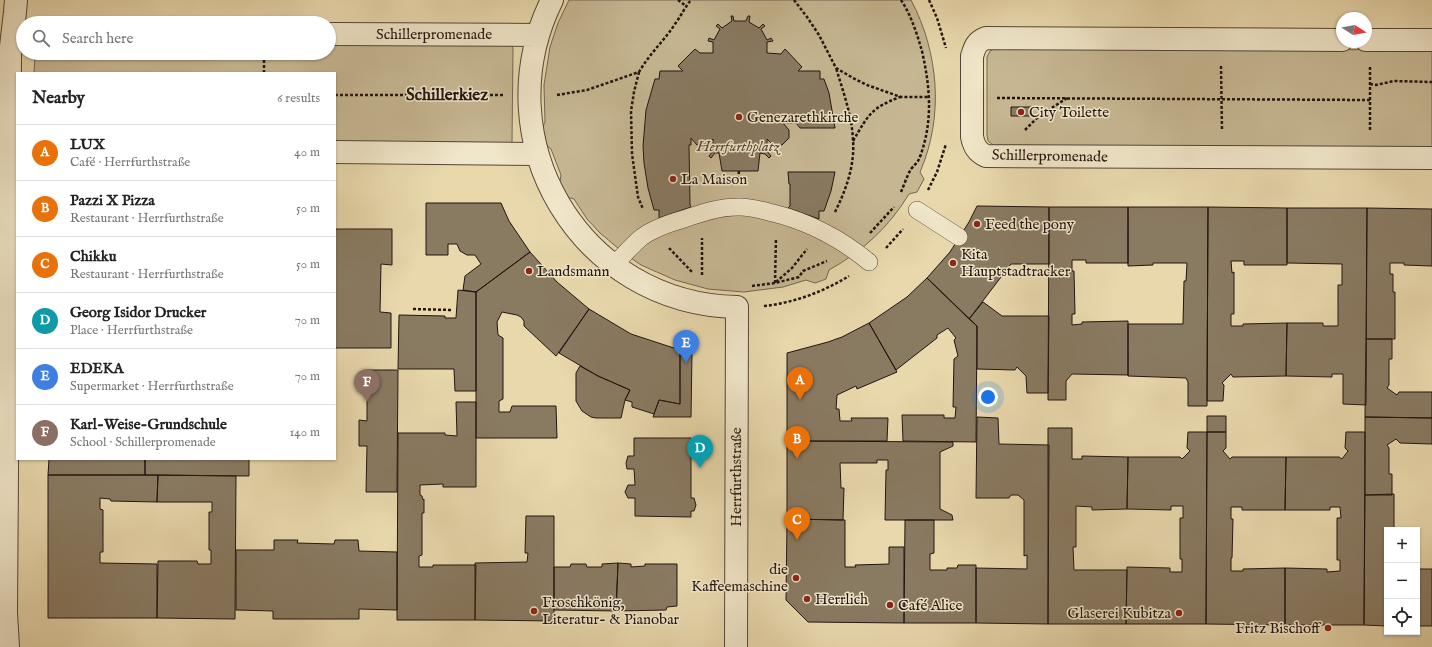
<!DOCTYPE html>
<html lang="en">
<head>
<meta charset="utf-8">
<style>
  :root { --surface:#fff; --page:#f2f2f2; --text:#222; --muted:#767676; --line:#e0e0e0; --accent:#d93025 }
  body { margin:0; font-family:"IM FELL English",serif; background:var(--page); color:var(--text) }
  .controls { position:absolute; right:12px; bottom:12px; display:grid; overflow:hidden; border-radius:0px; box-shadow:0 1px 3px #0004 }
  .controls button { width:36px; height:36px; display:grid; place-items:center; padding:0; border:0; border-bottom:1px solid var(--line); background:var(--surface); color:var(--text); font:20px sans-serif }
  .compass { position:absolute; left:1336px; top:12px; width:36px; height:36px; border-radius:50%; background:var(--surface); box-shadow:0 1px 3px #0004; rotate:101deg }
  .you { position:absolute; left:988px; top:397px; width:14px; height:14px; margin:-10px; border:3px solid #fff; border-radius:50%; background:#1a73e8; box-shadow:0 0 0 6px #1a73e833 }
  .badge { display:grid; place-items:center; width:26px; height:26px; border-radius:50%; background:var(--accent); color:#fff; font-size:13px; font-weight:700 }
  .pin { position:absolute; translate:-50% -33px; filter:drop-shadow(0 1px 2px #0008) }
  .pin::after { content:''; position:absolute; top:21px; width:14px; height:12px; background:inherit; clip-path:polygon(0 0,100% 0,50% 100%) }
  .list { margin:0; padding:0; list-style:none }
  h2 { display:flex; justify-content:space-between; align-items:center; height:52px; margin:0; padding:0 16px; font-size:17px }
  h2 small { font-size:13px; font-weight:400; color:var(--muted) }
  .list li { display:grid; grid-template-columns:26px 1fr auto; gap:12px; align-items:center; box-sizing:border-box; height:56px; padding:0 16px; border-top:1px solid var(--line) }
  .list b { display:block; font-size:15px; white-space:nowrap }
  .list p { margin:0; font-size:13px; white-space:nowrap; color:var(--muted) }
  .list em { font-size:13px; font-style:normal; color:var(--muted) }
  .icon { flex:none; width:22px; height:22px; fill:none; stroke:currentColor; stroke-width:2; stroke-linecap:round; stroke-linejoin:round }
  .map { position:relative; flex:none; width:1432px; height:647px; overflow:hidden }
  .search { position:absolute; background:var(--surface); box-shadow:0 1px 3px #0004; left:16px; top:16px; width:320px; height:44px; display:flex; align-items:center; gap:10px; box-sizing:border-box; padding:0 14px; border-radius:22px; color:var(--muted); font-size:15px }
  .panel { position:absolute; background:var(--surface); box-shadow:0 1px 3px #0004; left:16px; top:72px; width:320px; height:388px; border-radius:0px }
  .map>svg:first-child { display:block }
</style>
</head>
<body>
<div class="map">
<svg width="1432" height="647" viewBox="0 0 1432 647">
  <rect width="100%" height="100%" fill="#e8d8ac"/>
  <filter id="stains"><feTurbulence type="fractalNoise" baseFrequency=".005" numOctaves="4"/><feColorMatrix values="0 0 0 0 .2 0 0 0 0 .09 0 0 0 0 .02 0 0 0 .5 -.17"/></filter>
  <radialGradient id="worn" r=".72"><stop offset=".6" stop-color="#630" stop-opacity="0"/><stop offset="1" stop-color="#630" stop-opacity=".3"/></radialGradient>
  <path fill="#c6b792" stroke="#746652" d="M569,0H911C939,53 944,117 920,172L924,179L917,192L909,194C889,227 863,251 829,270L826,279L815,283L806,280L783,287L744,292L708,289L675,280L641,265L625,254L600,233L587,219L574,199L563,196L559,188L561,175L551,149L542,142L540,133L545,122L544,85L550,47L558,23Z
    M329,43L511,45L513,48L512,142L511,143H335V73H34L35,56L36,53H329Z
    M996,48L1432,50V149L993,145L988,141L987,135V57L990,51Z"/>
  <path fill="#897a62" stroke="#221511" d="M731,16H733L734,21H746L748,16H750L749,22L759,28L763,24L765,26L761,29L767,40L771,38L773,41L767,42V53L781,54L785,49L802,67L798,71H820V79H824L829,93L835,128H800L796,123H783L789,130V138L782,145H773L767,139V151L771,156L769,158L765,154L760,153L758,171H722L719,153H715L711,158L709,156L713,151V139L708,145H697L691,138V145H689L690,205L691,207L659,218V210H654L648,188L644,163L643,146L646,110L655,79H659L660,71H683L678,66L695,49L700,53H713V42L708,41L709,38L714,40L720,29L716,26L718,24L722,28L732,21Z
    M1011,107H1032L1031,116H1011Z
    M788,172H835L831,191L824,211H819V219L788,208L790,206V184H789Z
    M426,203H501L509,221L530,252L476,292L463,290L465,276L481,264L475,255H467L460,251L457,244H448V255H426Z
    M977,206L1049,207V264H1011L969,319L927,278L950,252L969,222Z
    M1049,207H1128V263H1086V260H1072V271H1074L1075,314H1072V325L1082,324V322L1128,321V375L1072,374L1066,381V400H1048Z
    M1128,207H1208L1207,406H1188V382L1186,378L1128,376V324H1183L1184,281H1186L1187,263H1153V265L1128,266Z
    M1208,207L1287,208V265H1244V261H1231L1232,273L1234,272V314H1231V326H1243V324L1287,323L1286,376L1233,377L1231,374L1222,383L1224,385L1223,401H1207Z
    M1287,208H1367L1366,405L1343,404V374H1332V377L1286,376L1287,323H1323V326H1338V285H1342V264L1287,263Z
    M1367,208L1432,209V266L1404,265V263H1390V274H1393V292H1395V339H1366Z
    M335,229H392V265L381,264L380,312L391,313V348H335Z
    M530,252L557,282L589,309L556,356L524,326V321L521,317L517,315L502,312L497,322L498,335L503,338V399L499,401V412H510L512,406H556L557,438H476V292Z
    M927,278L977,326L976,442L903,441L902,415H944V418H955L956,407H953L954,359L958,356L954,340L956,338L948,328L937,335V338L896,370L869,323L907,297Z
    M458,290L476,292V391H455L454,369H398L399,315L445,316V318H456Z
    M983,302L1002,316H1049L1048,393H1027L1026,376L1017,367L1015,370L977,369V326L969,319Z
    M589,309L631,334L680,350V404L659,400L654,414L632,407V402L625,400L630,390L598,376L559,353Z
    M869,323L897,372L857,389L856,386L837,395L836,409H839L840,421H852L851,418H888L887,441H787V353L828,342L842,337Z
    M1366,339H1392V359H1389V385L1387,388L1397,395L1399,392H1432V418L1365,417Z
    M680,350L692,353L691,417H653L659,400L680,404Z
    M580,366L598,376L630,390L625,400L621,418H596L591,417L582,411L576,401V373Z
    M367,370H398L397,492H366L367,446H359V420L367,421Z
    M456,402H476V487H443V484L420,485V495L422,496L423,500L424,499V513H422V555L419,556V567H433V565H476L475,620H397L398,433H445V435L457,436Z
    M1207,416H1226V432H1207Z
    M977,417L998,418L999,444L1049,445L1048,624L976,623V568L1027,569V555L1024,556V500L1018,495H1011L1009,498H976Z
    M1365,417L1432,418V444L1400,443L1396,439L1387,445L1389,448V474H1392V495H1365Z
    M1048,428H1072V459H1082V456L1128,457L1127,509L1092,510V507L1076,506V547H1073L1074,570H1127L1126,624H1048Z
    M1188,432H1207L1206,624H1126L1127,567L1170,568V572H1182V559H1180V518H1183V506H1171V510L1127,509L1128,457H1180L1182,459L1190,451L1187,448Z
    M1207,432H1226V448L1223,451L1230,459L1232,457H1286L1285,510H1242V507H1231V519H1233L1232,558H1231V571H1243V569L1285,568V625L1206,624Z
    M1346,432H1365L1364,625H1285V568L1327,569V572L1340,571V560H1337V518H1341L1340,507H1330V510H1285L1286,457H1339L1342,459L1348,451L1345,448Z
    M634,438H691V444H694L696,450L694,457H691V498H694L696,505L694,511H691V517L635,516V498H628L625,492L628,485H635L634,469H627L626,463L628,456H634Z
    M787,441L953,442V446L940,452V509L952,515L953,520H885L886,470H888V460H877V463H840L841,488H844L843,520L787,519Z
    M49,459H145V475H48Z
    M145,459H249V476L145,475Z
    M48,475H158L157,502L111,501L110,499L100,498V509L103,510V552H100V563L157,564V618H48Z
    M158,475L236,476L235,619L157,618L158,561H197L198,564H211V550H209V512H212V502H157Z
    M1394,494V530H1387V626L1364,625L1365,495Z
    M526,516H554V621L475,620V563L527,562L528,553H525Z
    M787,519L845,520V567H856L855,565L889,564V547H904V623L808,622L786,600Z
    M905,520H934V553L930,554V570H947V568H957L958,565H976V623H904Z
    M274,540H298L297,543L334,544L335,540H358L359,551L397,552V610L359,609V619H273V611L236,610V550H274Z
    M618,563L631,564V567L645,566V564H677V606L667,607L666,610L616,611Z
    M618,563L616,611L554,610V567H570L571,564H586L587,567H602V564Z
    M1417,569H1432V626H1417Z"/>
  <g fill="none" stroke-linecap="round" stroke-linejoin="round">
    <defs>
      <path id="service" d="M917,210L959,237
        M614,265C623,256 632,245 642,237C654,228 670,223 684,219C701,213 719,207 737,207C749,206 761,210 773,213C809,222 840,238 869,262"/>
      <path id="minor" d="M552,0C483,140 580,304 737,307L736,647
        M329,34L538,35
        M1342,40L986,38C976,42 975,47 972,56V137C974,146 977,152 986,156L1432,158
        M1366,40H1432
        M335,152L537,154
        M8,647L6,613L10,55L15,12L16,0"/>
    </defs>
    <use href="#service" stroke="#544638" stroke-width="18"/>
    <use href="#minor" stroke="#544638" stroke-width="24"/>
    <path stroke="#221511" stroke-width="2.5" stroke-dasharray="3 2" stroke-linecap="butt" d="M678,0L686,6
      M794,0L807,17L819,35L836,68L853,78L867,85L901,97H929
      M901,0C911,15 917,34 922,51C930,87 933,119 921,154C918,163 916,163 911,169C907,176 904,185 901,192
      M929,0L937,18L946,48
      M1221,66L1222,131
      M1370,67V132
      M639,72L634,92L631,111L632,154L638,197L643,209
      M264,73V53
      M1370,84L1376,85L1394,81L1432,82
      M335,95H504
      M557,95L587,90L639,72C650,53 664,41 675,24C681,16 685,7 691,0
      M997,98L1370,100
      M1025,130L1038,117L1067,98
      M853,141C869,114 871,108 900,97
      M738,184L739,170
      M928,190L937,172L946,144
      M835,212C846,190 855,165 853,140C852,116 843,91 836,68
      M870,233L894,207
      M669,248L693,273
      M886,248L903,229
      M702,275V238
      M776,282L792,268L807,249
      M775,283L776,238
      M752,286L775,283L799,277L803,271L827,261
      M764,306C793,303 823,292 849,276
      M413,309L452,310"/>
    <use href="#service" stroke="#f0e6c9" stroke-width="17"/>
    <use href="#minor" stroke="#f0e6c9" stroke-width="22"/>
  </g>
  <g fill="#8f2418" stroke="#f0e6c9" stroke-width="1.5">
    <circle cx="1021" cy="112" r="4"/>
    <circle cx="739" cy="117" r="4"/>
    <circle cx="673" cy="179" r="4"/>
    <circle cx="977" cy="224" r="4"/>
    <circle cx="953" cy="263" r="4"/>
    <circle cx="529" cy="271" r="4"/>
    <circle cx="796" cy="578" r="4"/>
    <circle cx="807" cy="599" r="4"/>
    <circle cx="890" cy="605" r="4"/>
    <circle cx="534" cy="611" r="4"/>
    <circle cx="1179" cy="613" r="4"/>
    <circle cx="1328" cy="628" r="4"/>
  </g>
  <g text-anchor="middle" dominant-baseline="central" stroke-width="3" stroke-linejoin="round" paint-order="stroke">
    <g font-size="15" fill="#221511" stroke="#f0e6c9">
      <text x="434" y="34">Schillerpromenade</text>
      <text transform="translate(1050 156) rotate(1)">Schillerpromenade</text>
      <text transform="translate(736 477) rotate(-90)">Herrfurthstraße</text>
    </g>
    <g font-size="15" fill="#221511" stroke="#f0e6c9" text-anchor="start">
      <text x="1029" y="112">City Toilette</text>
      <text x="747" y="117">Genezarethkirche</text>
      <text x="681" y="179">La Maison</text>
      <text x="985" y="224">Feed the pony</text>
      <text x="961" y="254">Kita<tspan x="961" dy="17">Hauptstadtracker</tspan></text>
      <text x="537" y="271">Landsmann</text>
      <text x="788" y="569" text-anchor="end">die<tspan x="788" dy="17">Kaffeemaschine</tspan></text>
      <text x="815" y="599">Herrlich</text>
      <text x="542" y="602">Froschkönig,<tspan x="542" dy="17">Literatur- &amp; Pianobar</tspan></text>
      <text x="898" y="605">Café Alice</text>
      <text x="1171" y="613" text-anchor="end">Glaserei Kubitza</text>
      <text x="1320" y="628" text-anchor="end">Fritz Bischoff</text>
    </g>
    <g font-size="15" font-style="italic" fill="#534638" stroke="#f0e6c9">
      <text x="738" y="146">Herrfurthplatz</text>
    </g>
    <g font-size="17" font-weight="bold" fill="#221511" stroke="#f0e6c9">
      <text x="447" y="95">Schillerkiez</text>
    </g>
  </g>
  <rect width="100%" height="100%" filter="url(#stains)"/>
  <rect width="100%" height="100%" fill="url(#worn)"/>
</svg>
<div class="controls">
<button>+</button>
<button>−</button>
<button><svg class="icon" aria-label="locate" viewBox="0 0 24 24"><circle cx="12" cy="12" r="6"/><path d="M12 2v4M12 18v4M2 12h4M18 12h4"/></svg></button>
</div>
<svg class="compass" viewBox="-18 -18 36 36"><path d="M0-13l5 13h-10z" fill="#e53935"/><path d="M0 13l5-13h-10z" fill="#767676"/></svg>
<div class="you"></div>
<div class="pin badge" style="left:800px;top:400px;background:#e8710a">A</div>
<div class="pin badge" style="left:797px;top:459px;background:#e8710a">B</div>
<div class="pin badge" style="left:797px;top:540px;background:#e8710a">C</div>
<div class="pin badge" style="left:700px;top:468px;background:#0f9aa8">D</div>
<div class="pin badge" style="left:686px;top:363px;background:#3f7fe0">E</div>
<div class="pin badge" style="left:367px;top:402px;background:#8d6e63">F</div>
<div class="search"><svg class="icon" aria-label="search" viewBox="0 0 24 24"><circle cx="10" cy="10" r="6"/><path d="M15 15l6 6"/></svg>Search here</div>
<section class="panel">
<h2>Nearby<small>6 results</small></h2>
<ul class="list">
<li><span class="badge" style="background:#e8710a">A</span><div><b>LUX</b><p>Café · Herrfurthstraße</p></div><em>40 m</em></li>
<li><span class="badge" style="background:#e8710a">B</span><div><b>Pazzi X Pizza</b><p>Restaurant · Herrfurthstraße</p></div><em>50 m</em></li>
<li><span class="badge" style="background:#e8710a">C</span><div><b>Chikku</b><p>Restaurant · Herrfurthstraße</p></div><em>50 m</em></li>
<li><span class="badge" style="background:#0f9aa8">D</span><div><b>Georg Isidor Drucker</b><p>Place · Herrfurthstraße</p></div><em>70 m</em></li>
<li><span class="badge" style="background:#3f7fe0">E</span><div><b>EDEKA</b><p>Supermarket · Herrfurthstraße</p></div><em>70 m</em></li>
<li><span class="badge" style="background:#8d6e63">F</span><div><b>Karl-Weise-Grundschule</b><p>School · Schillerpromenade</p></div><em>140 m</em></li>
</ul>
</section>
</div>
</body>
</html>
